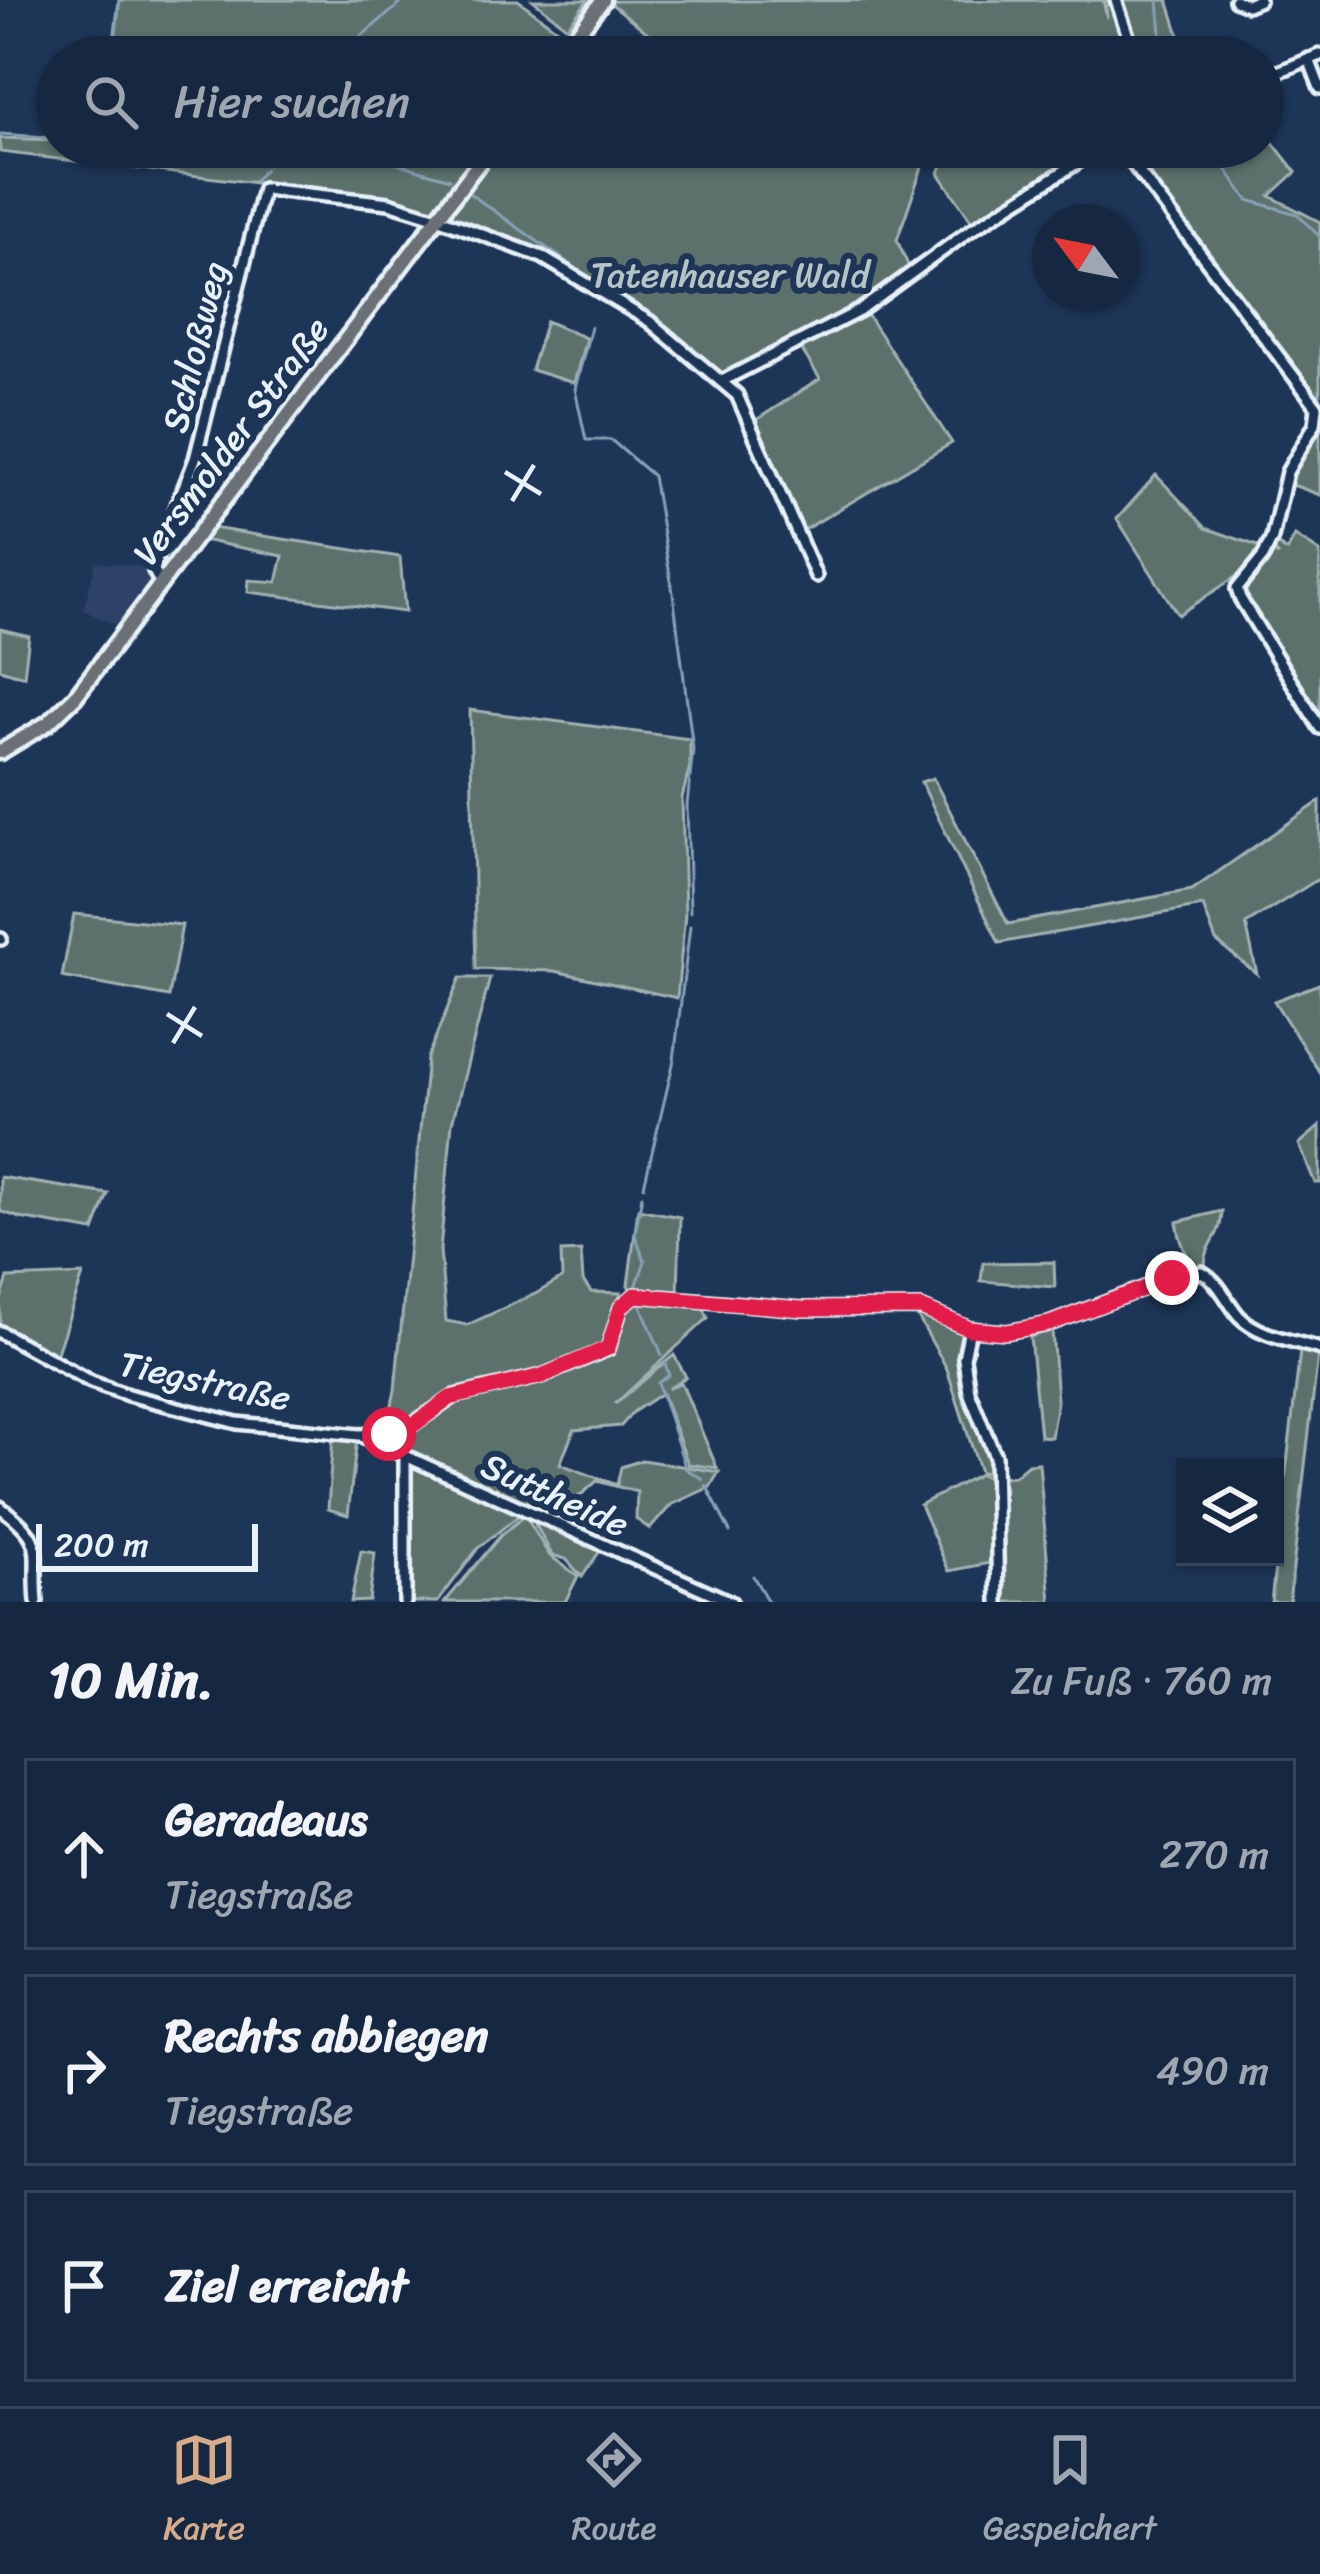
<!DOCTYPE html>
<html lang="de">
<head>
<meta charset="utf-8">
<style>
  :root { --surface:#162841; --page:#23344c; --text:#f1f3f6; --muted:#9ea6b1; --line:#35445a; --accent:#d6ab8b }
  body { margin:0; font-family:Sriracha,sans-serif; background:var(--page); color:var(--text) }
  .controls { position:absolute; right:36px; bottom:36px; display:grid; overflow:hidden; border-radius:0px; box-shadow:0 3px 9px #0004 }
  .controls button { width:108px; height:108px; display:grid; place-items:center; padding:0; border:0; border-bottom:3px solid var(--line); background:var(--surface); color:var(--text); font:60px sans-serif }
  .compass { position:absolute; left:1032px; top:204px; width:108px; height:108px; border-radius:50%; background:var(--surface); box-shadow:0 3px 9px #0004; rotate:302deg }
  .scale { position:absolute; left:36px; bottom:30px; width:222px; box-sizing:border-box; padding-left:12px; border:6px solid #e8f1f8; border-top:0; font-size:33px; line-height:42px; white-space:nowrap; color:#e8f1f8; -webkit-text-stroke:9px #1d3557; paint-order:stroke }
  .stop { position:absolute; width:36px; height:36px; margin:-27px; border:9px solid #e11d48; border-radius:50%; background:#fff }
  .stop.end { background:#e11d48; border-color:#fff; box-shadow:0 3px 12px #0008 }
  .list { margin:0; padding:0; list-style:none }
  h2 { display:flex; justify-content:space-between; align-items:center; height:156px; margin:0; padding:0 48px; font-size:51px }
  h2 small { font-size:39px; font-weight:400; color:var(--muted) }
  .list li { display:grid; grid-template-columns:78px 1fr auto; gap:36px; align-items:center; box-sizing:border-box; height:192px; margin:0 24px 24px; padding:0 24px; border:3px solid var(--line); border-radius:0px }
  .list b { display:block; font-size:45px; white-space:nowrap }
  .list p { margin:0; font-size:39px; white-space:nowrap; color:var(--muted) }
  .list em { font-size:39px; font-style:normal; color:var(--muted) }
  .icon { flex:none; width:66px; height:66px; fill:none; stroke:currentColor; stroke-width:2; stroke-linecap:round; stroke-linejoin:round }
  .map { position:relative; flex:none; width:1320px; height:1602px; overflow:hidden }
  .search { position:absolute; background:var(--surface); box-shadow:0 3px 9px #0004; left:36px; right:36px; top:36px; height:132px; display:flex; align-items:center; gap:30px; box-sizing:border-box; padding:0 42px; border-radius:66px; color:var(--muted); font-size:45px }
  .sheet { height:804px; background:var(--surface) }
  nav { display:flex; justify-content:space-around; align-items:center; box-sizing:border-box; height:168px; border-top:3px solid var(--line); background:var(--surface); font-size:33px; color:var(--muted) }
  nav a { display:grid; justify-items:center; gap:6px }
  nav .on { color:var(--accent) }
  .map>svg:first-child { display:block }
</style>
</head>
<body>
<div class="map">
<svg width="1320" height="1602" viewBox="0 0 1320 1602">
  <rect width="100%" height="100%" fill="#1d3557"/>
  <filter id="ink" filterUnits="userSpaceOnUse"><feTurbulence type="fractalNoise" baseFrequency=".00833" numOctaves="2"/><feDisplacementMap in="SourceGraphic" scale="24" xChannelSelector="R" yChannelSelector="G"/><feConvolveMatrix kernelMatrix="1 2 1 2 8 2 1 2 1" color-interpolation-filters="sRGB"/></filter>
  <g filter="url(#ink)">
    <path fill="#2d4367" d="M96,562L151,567L153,579L119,627L83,610Z"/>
    <path fill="#5c716c" stroke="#a2b1b2" stroke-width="3" d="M119,0H518L562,33L553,57H112Z
      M533,0H588L567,27Z
      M1103,0L1107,18L1105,0H1168L1186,57H656L663,45L608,1Z
      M1263,130L1296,172L1270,196L1320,222V402L1123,147H1263Z
      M0,138L57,140V147H929L897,240L911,272L744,369L721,375L682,349L653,319L611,293L543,254L448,219L446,213L389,199L0,152Z
      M949,147H1093L974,225L939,173Z
      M864,310L952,443L802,531L753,422L820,379L800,347Z
      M546,321L586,338L574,383L531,370Z
      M1320,416V495L1290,484L1297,455Z
      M1156,475L1206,528L1263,548L1246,570L1178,615L1117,519Z
      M212,528L400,557L405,612L248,592L249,580L277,582L283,556L202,540Z
      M1295,536L1320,552V713L1245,595V583L1271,549L1279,556L1272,546L1273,541L1287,551Z
      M0,629L29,636L24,676L0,669Z
      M470,710L690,739V766L682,798L685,914L677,998L555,971L476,969Z
      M933,778L1008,924L1192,890L1320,801V878L1246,924L1257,974L1216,941L1203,906L999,943L921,782Z
      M74,914L182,925L169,997L62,977Z
      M460,978H490L452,1123L440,1250L446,1321L467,1325L537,1293L562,1278L561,1252L581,1251L583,1281L591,1292L621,1293L607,1347C555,1374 498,1376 444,1396C427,1403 407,1420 387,1429L395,1390L427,1058Z
      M1319,984L1320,987V1073L1274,1001Z
      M1320,1126V1183H1315L1299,1144Z
      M0,1177L108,1194L94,1231L20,1218L0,1211Z
      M638,1209L680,1217L678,1296L632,1292L628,1285Z
      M1222,1211C1221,1237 1211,1237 1206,1257C1201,1279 1224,1300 1237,1316C1208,1291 1182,1261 1177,1222Z
      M1054,1262L1055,1287L981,1281L983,1263Z
      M83,1275L55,1359L0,1327V1302L8,1278Z
      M646,1299L714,1304L704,1309L708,1318L615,1404L674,1355L686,1377L668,1389L681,1382L717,1468L688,1464L662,1393L633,1412L621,1426L574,1430L560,1464L617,1485L621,1467L642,1460L719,1472L710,1487L671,1505L650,1529L636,1519L637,1492L597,1481L547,1524L602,1548L582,1577L566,1559L552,1555L527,1509L478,1548L438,1602H409L411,1461L373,1438L389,1436L445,1402L543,1379L611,1354L624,1309Z
      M915,1312L966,1334L969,1385L993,1433L1000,1475L980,1472L947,1369Z
      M1052,1330L1057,1401L1051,1437L1040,1436L1030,1337Z
      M1300,1351L1318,1355L1289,1602H1271Z
      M333,1435L357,1438L348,1515L328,1509Z
      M1039,1463L1051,1602H1003L999,1477L1014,1476L1028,1464Z
      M980,1474L992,1480L995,1562L949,1571L920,1505Z
      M525,1515L549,1555L578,1576L565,1602H445L501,1535Z
      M361,1551L375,1553L369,1601L351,1602Z"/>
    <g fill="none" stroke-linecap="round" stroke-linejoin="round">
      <path stroke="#86a2b6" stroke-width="3" d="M1158,0L1163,57
        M113,57L120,0
        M346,57L360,37L405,0
        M0,134L57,138
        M141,147L152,151L277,156
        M341,147L450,179
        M1203,147L1211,165L1226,169L1248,200L1297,214L1320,237
        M268,165L285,147
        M254,181L265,169
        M466,191L608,291
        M591,327L575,389L586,440H611L653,476L673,593L693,749L687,805L690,912
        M644,1186L674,1060L690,926
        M635,1290L645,1261L635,1235L642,1195
        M639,1301L662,1355
        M665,1364L669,1375L658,1383L686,1469L703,1479
        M706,1485L730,1532
        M753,1576L768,1602"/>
      <defs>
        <path id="minor" d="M1116,0L1135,57
          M1235,0L1247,5L1259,0
          M1309,59L1320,88
          M1263,78L1320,55
          M1120,147L1317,407L1315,424L1287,472L1272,538L1263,557L1237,589L1240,598L1320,728
          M722,381L861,310L968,232L1102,147
          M161,584L154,571L157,556L195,459L263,189L389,203L437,218L542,257L649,321L737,395L816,576
          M0,939H1
          M970,1329L964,1358L969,1392L995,1456L998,1602
          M0,1332L91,1382L128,1395L237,1423L359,1435L401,1432L455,1396L542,1376L608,1349L621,1307L635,1295L803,1309L921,1308L970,1329L1006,1332L1049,1324L1171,1278L1202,1272C1220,1282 1226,1301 1239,1316C1258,1336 1295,1341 1320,1349
          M363,1437L731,1602
          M405,1458V1602
          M0,1507C49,1543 32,1549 37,1602"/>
        <path id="major" d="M559,57L603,0
          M0,752L48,723L75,697L491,147"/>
      </defs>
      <use href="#minor" stroke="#e8f1f8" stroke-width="18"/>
      <use href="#major" stroke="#e8f1f8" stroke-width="21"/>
      <use href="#minor" stroke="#1d3557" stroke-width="9"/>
      <use href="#major" stroke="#6a7074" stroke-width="12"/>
    </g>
  </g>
  <g fill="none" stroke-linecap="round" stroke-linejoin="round" filter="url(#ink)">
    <path stroke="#e11d48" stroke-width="15" d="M389,1434L415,1424L450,1398L542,1376L608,1348L621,1307L635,1295L802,1309L921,1308L970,1329L1006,1332L1049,1324L1172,1278"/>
  </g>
  <path fill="none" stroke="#e8f1f8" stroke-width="4.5" d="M505,472L541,494M512,501L534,465M167,1014L202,1036M173,1043L195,1007"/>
  <g text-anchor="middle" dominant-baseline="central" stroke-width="12" stroke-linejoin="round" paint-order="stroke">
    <g font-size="36" fill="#b7c4c7" stroke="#1d3557">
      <text x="730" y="275">Tatenhauser Wald</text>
    </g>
    <g font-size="36" fill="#e8f1f8" stroke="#1d3557">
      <text transform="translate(195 347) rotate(-76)">Schloßweg</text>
      <text transform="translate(231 441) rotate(-53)">Versmolder Straße</text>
      <text transform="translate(205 1381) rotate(12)">Tiegstraße</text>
      <text transform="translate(555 1495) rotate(24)">Suttheide</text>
    </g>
  </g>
</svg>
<div class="controls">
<button><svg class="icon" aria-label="layers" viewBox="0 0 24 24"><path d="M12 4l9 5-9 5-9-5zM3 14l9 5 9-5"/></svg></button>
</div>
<svg class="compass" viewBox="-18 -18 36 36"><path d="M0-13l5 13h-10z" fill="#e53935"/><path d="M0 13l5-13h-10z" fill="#9ea6b1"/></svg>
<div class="scale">200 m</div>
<div class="stop" style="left:389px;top:1434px"></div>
<div class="stop end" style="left:1172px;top:1278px"></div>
<div class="search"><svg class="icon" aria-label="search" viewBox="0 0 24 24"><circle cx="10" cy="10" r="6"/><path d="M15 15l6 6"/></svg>Hier suchen</div>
</div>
<section class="sheet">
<h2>10 Min.<small>Zu Fuß · 760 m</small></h2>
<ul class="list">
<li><svg class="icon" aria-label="ahead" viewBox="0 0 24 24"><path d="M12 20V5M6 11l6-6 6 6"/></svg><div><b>Geradeaus</b><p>Tiegstraße</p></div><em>270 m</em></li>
<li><svg class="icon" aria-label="right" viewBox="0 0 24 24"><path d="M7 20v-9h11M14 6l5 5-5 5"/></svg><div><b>Rechts abbiegen</b><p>Tiegstraße</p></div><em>490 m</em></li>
<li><svg class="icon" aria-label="arrive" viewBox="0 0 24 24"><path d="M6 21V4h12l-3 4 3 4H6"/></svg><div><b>Ziel erreicht</b></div></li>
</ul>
</section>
<nav>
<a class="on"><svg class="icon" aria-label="map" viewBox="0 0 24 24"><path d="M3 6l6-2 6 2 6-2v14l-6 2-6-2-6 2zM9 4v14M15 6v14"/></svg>Karte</a>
<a><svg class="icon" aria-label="directions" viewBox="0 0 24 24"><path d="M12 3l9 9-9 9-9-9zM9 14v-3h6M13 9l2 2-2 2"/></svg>Route</a>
<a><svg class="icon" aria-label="saved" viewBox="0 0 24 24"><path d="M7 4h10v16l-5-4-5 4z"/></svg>Gespeichert</a>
</nav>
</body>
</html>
